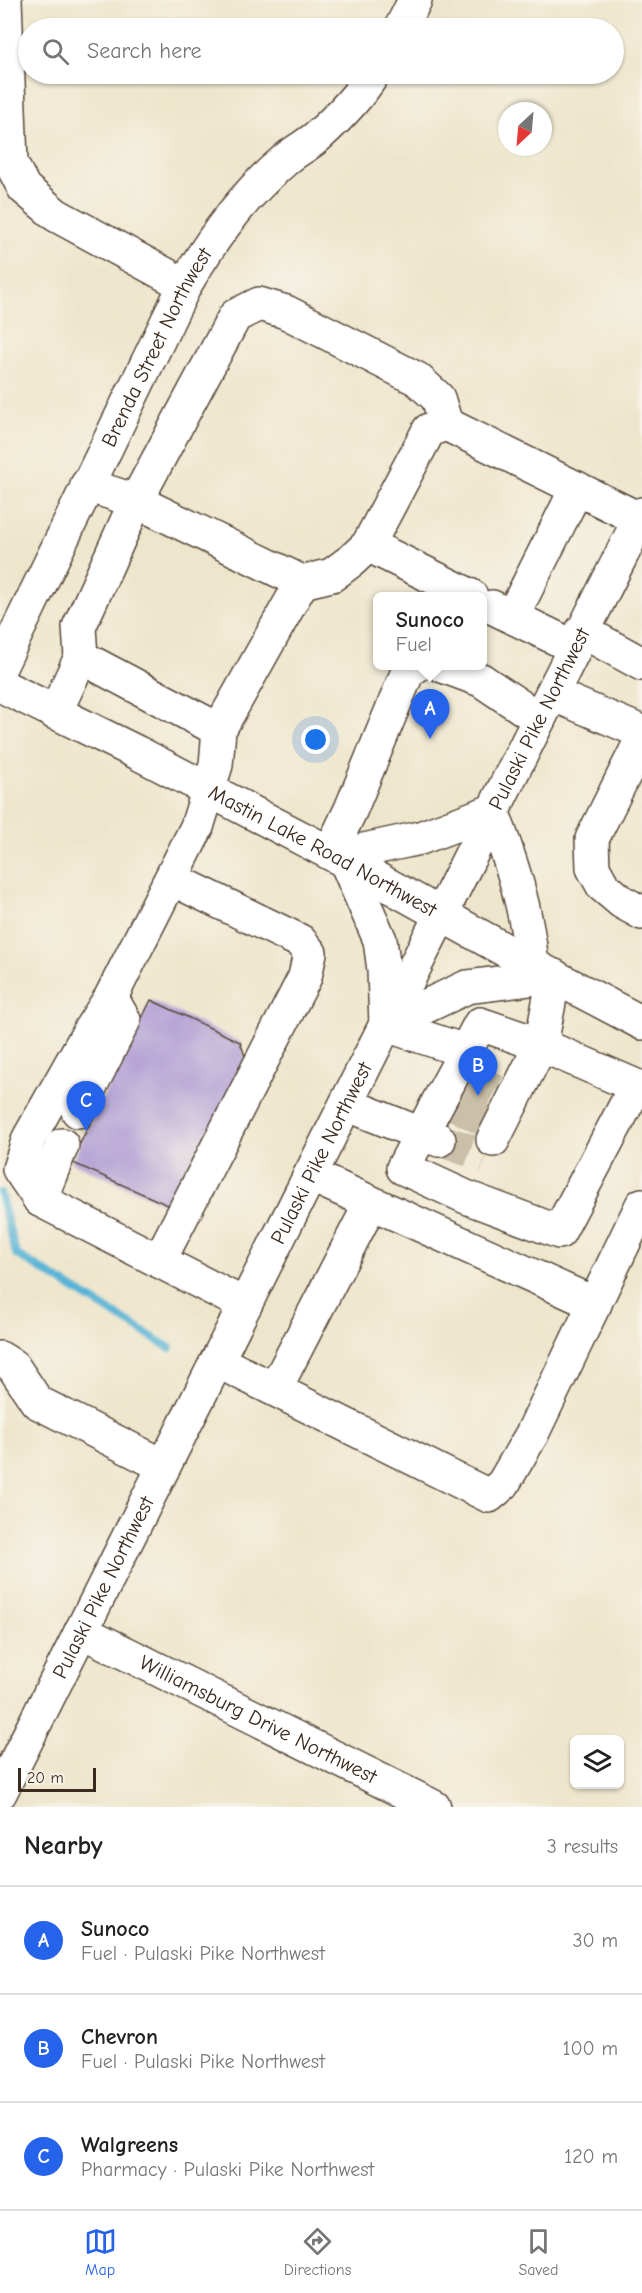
<!DOCTYPE html>
<html lang="en">
<head>
<meta charset="utf-8">
<style>
  :root { --surface:#fff; --page:#f6f6f6; --text:#222; --muted:#767676; --line:#e0e0e0; --accent:#2563eb }
  body { margin:0; font-family:"Comic Neue",sans-serif; background:var(--page); color:var(--text) }
  .controls { position:absolute; right:18px; bottom:18px; display:grid; overflow:hidden; border-radius:9px; box-shadow:0 2px 4px #0004 }
  .controls button { width:54px; height:54px; display:grid; place-items:center; padding:0; border:0; border-bottom:2px solid var(--line); background:var(--surface); color:var(--text); font:30px sans-serif }
  .compass { position:absolute; left:498px; top:102px; width:54px; height:54px; border-radius:50%; background:var(--surface); box-shadow:0 2px 4px #0004; rotate:206deg }
  .scale { position:absolute; left:18px; bottom:15px; width:78px; box-sizing:border-box; padding-left:6px; border:3px solid #3b2a1e; border-top:0; font-size:16px; line-height:21px; white-space:nowrap; color:#3b2a1e; -webkit-text-stroke:4px #f7f3e8; paint-order:stroke }
  .you { position:absolute; left:316px; top:740px; width:21px; height:21px; margin:-15px; border:4px solid #fff; border-radius:50%; background:#1a73e8; box-shadow:0 0 0 9px #1a73e833 }
  .badge { display:grid; place-items:center; width:39px; height:39px; border-radius:50%; background:var(--accent); color:#fff; font-size:20px; font-weight:700 }
  .pin { position:absolute; translate:-50% -50px; filter:drop-shadow(0 2px 3px #0008) }
  .pin::after { content:''; position:absolute; top:32px; width:21px; height:18px; background:inherit; clip-path:polygon(0 0,100% 0,50% 100%) }
  .popup { position:absolute; left:373px; top:592px; width:114px; height:78px; box-sizing:border-box; display:grid; place-content:center; border-radius:9px; background:var(--surface); filter:drop-shadow(0 2px 4px #0005); font-size:20px; white-space:nowrap; color:var(--muted) }
  .popup b { font-size:22px; color:var(--text) }
  .popup::after { content:''; position:absolute; left:50%; top:100%; margin-left:-12px; border:12px solid transparent; border-top-color:var(--surface) }
  .list { margin:0; padding:0; list-style:none }
  h2 { display:flex; justify-content:space-between; align-items:center; height:78px; margin:0; padding:0 24px; font-size:26px }
  h2 small { font-size:20px; font-weight:400; color:var(--muted) }
  .list li { display:grid; grid-template-columns:39px 1fr auto; gap:18px; align-items:center; box-sizing:border-box; height:108px; padding:0 24px; border-top:2px solid var(--line) }
  .list b { display:block; font-size:22px; white-space:nowrap }
  .list p { margin:0; font-size:20px; white-space:nowrap; color:var(--muted) }
  .list em { font-size:20px; font-style:normal; color:var(--muted) }
  .icon { flex:none; width:33px; height:33px; fill:none; stroke:currentColor; stroke-width:2; stroke-linecap:round; stroke-linejoin:round }
  .map { position:relative; flex:none; width:642px; height:1807px; overflow:hidden }
  .search { position:absolute; background:var(--surface); box-shadow:0 2px 4px #0004; left:18px; right:18px; top:18px; height:66px; display:flex; align-items:center; gap:15px; box-sizing:border-box; padding:0 21px; border-radius:33px; color:var(--muted); font-size:22px }
  .sheet { height:402px; background:var(--surface) }
  nav { display:flex; justify-content:space-around; align-items:center; box-sizing:border-box; height:84px; border-top:2px solid var(--line); background:var(--surface); font-size:16px; color:var(--muted) }
  nav a { display:grid; justify-items:center; gap:3px }
  nav .on { color:var(--accent) }
  .map>svg:first-child { display:block }
</style>
</head>
<body>
<div class="map">
<svg width="642" height="1807" viewBox="0 0 642 1807">
  <rect width="100%" height="100%" fill="#f7f3e8"/>
  <filter id="ink" filterUnits="userSpaceOnUse"><feTurbulence type="fractalNoise" baseFrequency=".0167" numOctaves="2"/><feDisplacementMap in="SourceGraphic" scale="12" xChannelSelector="R" yChannelSelector="G"/><feConvolveMatrix kernelMatrix="1 2 1 2 8 2 1 2 1" color-interpolation-filters="sRGB"/></filter>
  <filter id="wash" filterUnits="userSpaceOnUse"><feTurbulence type="fractalNoise" baseFrequency=".008" numOctaves="4" result="noise"/><feDisplacementMap in="SourceGraphic" scale="24" xChannelSelector="R" yChannelSelector="G"/><feGaussianBlur stdDeviation="1.35" result="paint"/><feColorMatrix in="noise" values="0 0 0 0 0 0 0 0 0 0 0 0 0 0 0 0 0 1.4 0 .05"/><feComposite in="paint" operator="in"/></filter>
  <g filter="url(#wash)">
    <rect width="100%" height="100%" fill="#eee6cc"/>
    <g fill="none" stroke-linecap="round" stroke-linejoin="round">
      <path stroke="#58b4d6" stroke-width="8" d="M0,1193L16,1254L170,1348"/>
    </g>
    <g id="blocks">
      <path fill="#b19fd4" d="M151,1000L240,1042L247,1062L172,1207L71,1162Z"/>
    </g>
  </g>
  <g filter="url(#ink)">
    <use href="#blocks" fill-opacity="0" stroke="#564638" stroke-width="1.5"/>
    <g fill="none" stroke-linecap="round" stroke-linejoin="round">
      <path stroke="#cac0a9" stroke-width="33" stroke-dasharray="33 16" stroke-linecap="butt" d="M472,1078L496,1091
        M456,1105L484,1120
        M439,1140L486,1156"/>
      <defs>
        <g id="minor">
          <path d="M5,0L11,163L24,188L56,215L185,285"/>
          <path d="M401,28L415,0"/>
          <path d="M87,485L136,501L235,316L259,304L286,312L417,379L438,398L446,424"/>
          <path d="M368,545L471,596"/>
          <path d="M492,607L574,647"/>
          <path d="M512,617L577,488"/>
          <path d="M582,631L642,664"/>
          <path d="M81,657L219,730"/>
          <path d="M443,666L481,680L539,719"/>
          <path id="s1" d="M0,667L185,285C212,238 243,195 285,160C295,151 308,145 318,136C338,118 359,96 373,74"/>
          <path id="s2" d="M0,685L138,753L330,853L532,965L642,1023"/>
          <path d="M552,694L642,732"/>
          <path d="M55,713L81,657L79,627L136,501L302,582L332,575L352,560L368,545L429,430L446,424L639,519"/>
          <path d="M642,739L592,839L593,868L603,886L622,902L642,913"/>
          <path d="M330,853L351,809L408,671L416,666"/>
          <path d="M336,856L420,838L492,811C512,863 527,909 532,965"/>
          <path d="M346,862L380,940L384,970L386,1025"/>
          <path d="M386,1025L467,987L554,976"/>
          <path d="M386,1025L465,1051"/>
          <path d="M346,1104L421,1134L403,1168L466,1197L559,1232L636,1086L541,1045L554,976"/>
          <path d="M78,1111L124,1020L111,997"/>
          <path d="M439,1140L421,1134L480,1024L541,1045L493,1140"/>
          <path d="M310,1175L595,1304"/>
          <path d="M40,1200L62,1145"/>
          <path d="M159,1261L305,977L310,953L300,941L172,879"/>
          <path d="M245,1305L40,1200L19,1169L29,1138L91,1028L111,997L197,827L216,765L219,730L302,582"/>
          <path d="M0,1358L13,1366L37,1402L164,1466"/>
          <path d="M217,1361L489,1496L503,1484L532,1434L642,1205"/>
          <path d="M275,1389L371,1203"/>
          <path id="s3" d="M81,1631L434,1807"/>
        </g>
        <g id="major">
          <path id="s4" d="M0,1793L642,514"/>
        </g>
      </defs>
      <use href="#minor" stroke="#564638" stroke-width="36"/>
      <use href="#major" stroke="#564638" stroke-width="36"/>
      <use href="#minor" stroke="#fff" stroke-width="33"/>
      <use href="#major" stroke="#fff" stroke-width="33"/>
    </g>
  </g>
  <g text-anchor="middle" dominant-baseline="central" stroke-width="4.5" stroke-linejoin="round" paint-order="stroke">
    <g font-size="21" fill="#3b2a1e" stroke="#f7f3e8">
      <text stroke="none"><textPath href="#s1" startOffset="356">Brenda Street Northwest</textPath></text>
      <text stroke="none"><textPath href="#s4" startOffset="1202">Pulaski Pike Northwest</textPath></text>
      <text stroke="none"><textPath href="#s2" startOffset="363">Mastin Lake Road Northwest</textPath></text>
      <text stroke="none"><textPath href="#s4" startOffset="716">Pulaski Pike Northwest</textPath></text>
      <text stroke="none"><textPath href="#s4" startOffset="230">Pulaski Pike Northwest</textPath></text>
      <text stroke="none"><textPath href="#s3" startOffset="198">Williamsburg Drive Northwest</textPath></text>
    </g>
  </g>
</svg>
<div class="controls">
<button><svg class="icon" aria-label="layers" viewBox="0 0 24 24"><path d="M12 4l9 5-9 5-9-5zM3 14l9 5 9-5"/></svg></button>
</div>
<svg class="compass" viewBox="-18 -18 36 36"><path d="M0-13l5 13h-10z" fill="#e53935"/><path d="M0 13l5-13h-10z" fill="#767676"/></svg>
<div class="scale">20 m</div>
<div class="you"></div>
<div class="pin badge" style="left:430px;top:739px">A</div>
<div class="popup"><b>Sunoco</b>Fuel</div>
<div class="pin badge" style="left:478px;top:1096px">B</div>
<div class="pin badge" style="left:86px;top:1131px">C</div>
<div class="search"><svg class="icon" aria-label="search" viewBox="0 0 24 24"><circle cx="10" cy="10" r="6"/><path d="M15 15l6 6"/></svg>Search here</div>
</div>
<section class="sheet">
<h2>Nearby<small>3 results</small></h2>
<ul class="list">
<li><span class="badge">A</span><div><b>Sunoco</b><p>Fuel · Pulaski Pike Northwest</p></div><em>30 m</em></li>
<li><span class="badge">B</span><div><b>Chevron</b><p>Fuel · Pulaski Pike Northwest</p></div><em>100 m</em></li>
<li><span class="badge">C</span><div><b>Walgreens</b><p>Pharmacy · Pulaski Pike Northwest</p></div><em>120 m</em></li>
</ul>
</section>
<nav>
<a class="on"><svg class="icon" aria-label="map" viewBox="0 0 24 24"><path d="M3 6l6-2 6 2 6-2v14l-6 2-6-2-6 2zM9 4v14M15 6v14"/></svg>Map</a>
<a><svg class="icon" aria-label="directions" viewBox="0 0 24 24"><path d="M12 3l9 9-9 9-9-9zM9 14v-3h6M13 9l2 2-2 2"/></svg>Directions</a>
<a><svg class="icon" aria-label="saved" viewBox="0 0 24 24"><path d="M7 4h10v16l-5-4-5 4z"/></svg>Saved</a>
</nav>
</body>
</html>
